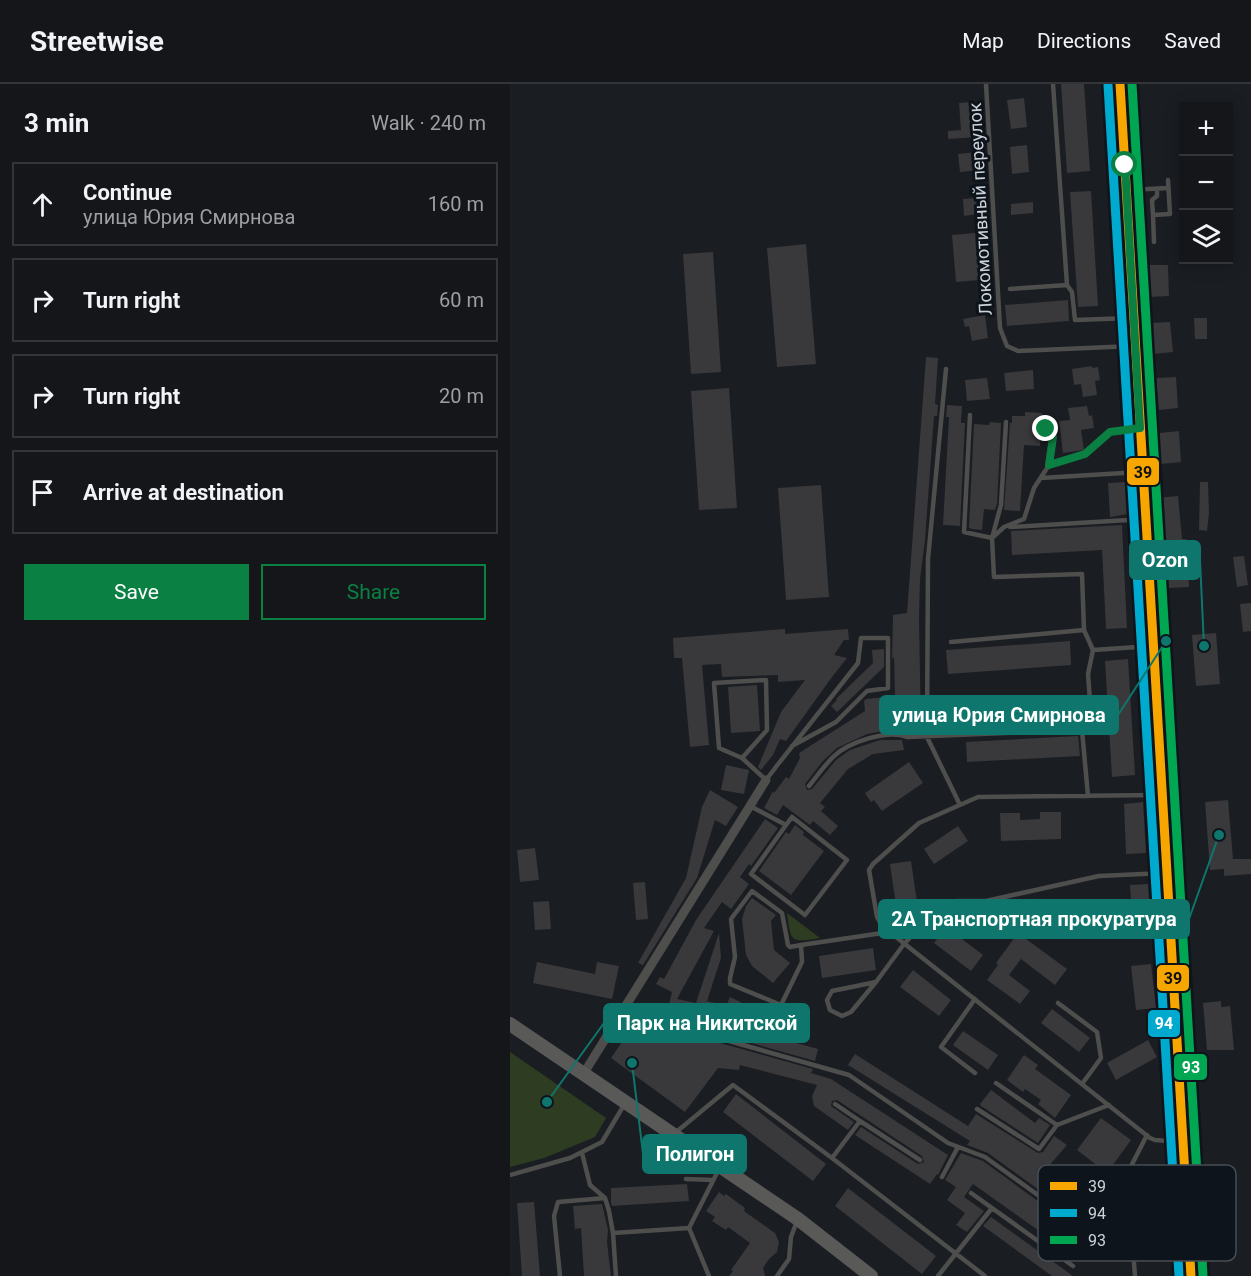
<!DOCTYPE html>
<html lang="en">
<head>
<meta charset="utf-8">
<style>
  :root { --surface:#14161a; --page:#212327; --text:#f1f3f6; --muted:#9d9fa2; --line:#333539; --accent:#0b8043 }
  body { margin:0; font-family:Roboto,sans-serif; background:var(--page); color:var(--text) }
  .controls { position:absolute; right:18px; top:18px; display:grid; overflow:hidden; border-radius:0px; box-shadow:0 3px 15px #0003 }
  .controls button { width:54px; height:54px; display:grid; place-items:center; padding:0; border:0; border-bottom:2px solid var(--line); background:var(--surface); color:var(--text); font:30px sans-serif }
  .stop { position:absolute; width:18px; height:18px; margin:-14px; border:4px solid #0b8043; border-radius:50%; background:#fff }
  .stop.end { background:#0b8043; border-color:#fff; box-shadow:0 2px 6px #0008 }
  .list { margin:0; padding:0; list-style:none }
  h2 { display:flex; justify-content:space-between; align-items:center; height:78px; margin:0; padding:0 24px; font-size:26px }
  h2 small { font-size:20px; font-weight:400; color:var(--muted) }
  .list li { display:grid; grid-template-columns:39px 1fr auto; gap:18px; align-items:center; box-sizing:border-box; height:84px; margin:0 12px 12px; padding:0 12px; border:2px solid var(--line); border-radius:0px }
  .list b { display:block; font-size:22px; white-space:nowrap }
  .list p { margin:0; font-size:20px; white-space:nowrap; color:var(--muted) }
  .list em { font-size:20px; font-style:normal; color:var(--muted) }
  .actions { display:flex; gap:12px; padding:18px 24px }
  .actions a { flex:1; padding:14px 0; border:2px solid var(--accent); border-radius:0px; text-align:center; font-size:21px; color:var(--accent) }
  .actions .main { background:var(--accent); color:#fff }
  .icon { flex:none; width:33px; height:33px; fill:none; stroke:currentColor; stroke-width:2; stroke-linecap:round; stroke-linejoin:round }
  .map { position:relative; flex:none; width:741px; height:1192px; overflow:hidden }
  header { display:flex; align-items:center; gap:36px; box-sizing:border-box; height:84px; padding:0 30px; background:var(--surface); border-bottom:2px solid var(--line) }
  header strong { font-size:28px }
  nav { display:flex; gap:33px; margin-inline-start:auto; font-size:21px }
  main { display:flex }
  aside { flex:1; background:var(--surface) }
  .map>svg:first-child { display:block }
</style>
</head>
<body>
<header>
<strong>Streetwise</strong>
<nav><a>Map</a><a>Directions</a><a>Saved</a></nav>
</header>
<main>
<aside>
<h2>3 min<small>Walk · 240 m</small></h2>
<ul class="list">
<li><svg class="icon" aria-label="ahead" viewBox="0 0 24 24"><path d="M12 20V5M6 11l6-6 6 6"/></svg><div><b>Continue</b><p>улица Юрия Смирнова</p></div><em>160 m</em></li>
<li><svg class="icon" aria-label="right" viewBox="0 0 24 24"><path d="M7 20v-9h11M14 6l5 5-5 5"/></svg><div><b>Turn right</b></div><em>60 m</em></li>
<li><svg class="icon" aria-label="right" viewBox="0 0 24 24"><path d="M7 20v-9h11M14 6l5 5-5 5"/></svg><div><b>Turn right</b></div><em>20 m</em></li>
<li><svg class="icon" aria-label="arrive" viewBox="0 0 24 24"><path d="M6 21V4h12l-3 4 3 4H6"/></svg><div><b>Arrive at destination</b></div></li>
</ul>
<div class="actions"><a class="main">Save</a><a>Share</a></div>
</aside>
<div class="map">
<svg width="741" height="1192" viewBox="0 0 741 1192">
  <rect width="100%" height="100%" fill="#1a1d22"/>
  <path fill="#2e3d21" d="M277,829L310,854C280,859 281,858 277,829Z
    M0,968L96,1034L85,1053L34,1074L0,1083Z"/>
  <path fill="#39383b" d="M551,0H574L580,87L557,89Z
    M514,14L517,43L501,45L497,16Z
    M460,18V21H466L468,53L438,55V47L451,46L449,19Z
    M517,61L519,88L502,90L500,63Z
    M467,68L469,86L450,88L448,70Z
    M581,107L588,222L568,223L560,108Z
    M466,114L467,130L454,132L453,115Z
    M523,118V129L501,131V120Z
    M465,149L470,196L446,198L442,151Z
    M296,160L306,280L267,283L257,164Z
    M203,168L211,288L181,290L173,170Z
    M639,181H658L659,212L640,213Z
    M558,216L559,237L497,242L495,221Z
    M475,231L478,254L462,257L459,242L455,243L453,235Z
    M684,234H697V255H685Z
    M660,238L663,268L643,270L640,239Z
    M416,273L428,274L425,320L428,321L427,332H424L415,456L410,495L409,534L411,648L380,646L357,650L327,664L313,677L295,700L297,706L302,705L326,676L340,666L370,656H392L394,666L363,670L338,685L310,719L315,723L311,727L328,742L320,751L303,737L300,741L273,721L267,731L254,724L263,707L264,709L276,693L279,695L290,674L289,669L355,627L354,617L356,615L385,612L384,573L382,575L383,531L397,529Z
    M582,282V284L588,283L590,296L585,297L587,311L573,313L571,300L564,301L562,285Z
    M523,286L524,305L496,307L494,289Z
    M666,293L668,324L649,326L646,294Z
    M477,294L480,315L457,317L455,296Z
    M219,304L227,424L189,426L181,307Z
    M437,321L452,322L451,339H455L450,442L433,441L439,333H436Z
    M577,322L579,332L582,331L584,344L571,346L574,366L553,369L549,337L560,336L558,324Z
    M515,328L532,329L530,362L514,361L510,427L494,426L500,339H502V332H515Z
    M480,338L491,339L487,420L485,426L474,425L472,446L462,445L459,444V442L464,340L479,341Z
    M669,347L671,378L651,380L649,349Z
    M616,398L618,430L600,433L598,399Z
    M690,398H698L699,429L697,447L689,446Z
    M311,401L319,513L276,516L268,404Z
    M668,412L672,455H676L679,503L657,504L654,447H651L648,414Z
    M612,441L617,544L596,545L592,466L502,471L501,447Z
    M734,472L738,501L727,503L723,473Z
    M741,519V547L733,548L730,520Z
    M275,545V550L338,545L339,556H334L324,571L337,574L322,593L276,657L270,655L263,671L251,686L248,683L271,628L295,596L268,598V591L212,593L211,580L192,581L199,661L180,663L172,574H164L163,554Z
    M706,549L710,600L686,602L682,551Z
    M560,557L561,581L438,590L436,566Z
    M374,565V583L327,628L321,622L327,616L326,615L363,579L362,566Z
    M618,575L625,691L602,693L595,577Z
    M247,601L250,647L221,649L218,603Z
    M568,652L570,672L457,678L456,658Z
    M399,678L413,699L372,727L364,716L361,718L355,709Z
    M216,681L239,686L234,710L211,706Z
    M200,706L228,723L216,742L205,736L187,794L133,881L128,879L176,794L192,723Z
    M718,716L723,775H741V790L714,792V785L700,786L695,718Z
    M633,718L636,769L616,770L614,720Z
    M530,728H551V755L491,757L490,729H510V736L530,735Z
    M255,735L268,744L241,782L239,780L230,793L239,800L221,825L212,818L194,844L204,847L167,915L186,919L209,849L211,874L197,917L216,922L220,913L255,930L247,948L308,965L305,977L132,928L137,919L158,925L162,908L146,900L150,893L154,895L186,836Z
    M285,741L294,748L293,751L314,767L281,811L249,787L276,748L279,750Z
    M448,742L458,757L424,780L414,765Z
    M25,764L29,796L10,798L7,766Z
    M401,777L408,825L387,828L380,780Z
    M135,798L138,835L126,836L123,799Z
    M638,800L641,845L623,846L620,801Z
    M242,814L266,831L261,837L264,866L280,879L263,899L242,882L236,871L232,835L236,822Z
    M527,814L548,828L541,838L520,824Z
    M39,817L41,845L25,846L23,818Z
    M436,843L473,871L461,887L424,859Z
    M508,849L557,885L545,901L511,875L499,891L520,907L510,920L477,896L488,881L486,879Z
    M363,864L366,886L312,894L309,872Z
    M27,878L85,890L87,878L109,882L102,915L23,899Z
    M641,880L646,924L626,926L621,882Z
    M403,886L441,916L429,932L390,903Z
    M711,917V923L720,922L724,966H697L693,919Z
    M542,925L580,954L569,968L531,939Z
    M127,936L303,985L301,989L321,995L438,1071L428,1091L427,1090L420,1100L345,1051L351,1043L408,1080L414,1078L412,1072L327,1016L322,1017L321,1022L344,1038L338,1046L304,1022L302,1012L307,1001L230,981L229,986L208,984L175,1028L101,974Z
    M453,947L488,971L478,986L443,961Z
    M638,956L647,973L606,996L597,979Z
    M345,970L458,1042L466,1030L528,1069L533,1068L544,1052L557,1061L532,1090L577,1126L569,1135L478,1069L457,1061L460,1057L338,981Z
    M514,971L528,981L525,985L561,1011L545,1034L528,1020L531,1016L515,1005L513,1008L497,996Z
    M481,1006L525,1039L529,1034L540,1041L528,1059L471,1022L470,1020Z
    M226,1010L316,1080L303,1097L213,1028Z
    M591,1034L621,1056L597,1089L567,1066Z
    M451,1069L473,1077L581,1156L567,1174L463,1100L454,1113L474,1127L457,1148L446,1141L455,1129L437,1116L446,1103L435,1096Z
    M177,1100L179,1117L102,1122L101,1119V1104Z
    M338,1104L426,1172L412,1190L325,1122Z
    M209,1108L214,1112L216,1110L235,1124L234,1127L265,1149L269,1158L267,1168L259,1175L253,1184L255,1192H219L223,1187L221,1186L240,1159L218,1143L216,1146L202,1137L205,1133L196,1127Z
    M24,1118L30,1192H12L7,1119Z
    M92,1120L98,1146L97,1158L101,1192H74L71,1144L65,1145L63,1122Z
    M481,1133L563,1192H542L473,1142Z"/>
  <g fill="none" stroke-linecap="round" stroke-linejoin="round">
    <path stroke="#4e4e4d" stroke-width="4.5" d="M476,0L490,244L497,262L508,267L623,262
      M647,105V112L642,116L643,131L660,130L658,96
      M619,106L658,104
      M643,131L644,158
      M557,201L562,208L565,236L621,234
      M500,205L557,201L543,0
      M436,285L418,475L417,653L450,721
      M460,331L454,448L482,454L484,493L572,490L574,546L583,566L642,562
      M536,345L543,353L539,381
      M531,394L630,388
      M500,443L635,435
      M482,454L494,443L514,435L524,404L539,381L575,371L600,348L629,344
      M482,454L491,421L496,338
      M441,558L574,546
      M572,646L582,644L578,590L583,566
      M232,674L257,646L256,596L204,599L209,664L232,674L256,696L269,679L348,579L351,554H378V604L357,607L326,638L282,662
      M299,702C307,692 314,682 323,673C338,658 378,645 397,653L572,646L578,712
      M649,711L468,713L409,739L363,780L359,786L367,833L372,842L640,1054L645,1056L670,1058
      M240,722L276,741L282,733L337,776L295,831L241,790L276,741
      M291,861L292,878L271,921L220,900V894L225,873L221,835L242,807L272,829L278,861L280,863L291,861L379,848
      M366,898L341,928L332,932L320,926L317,916L322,907L366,898L394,860L425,827L447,817H476L589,792L654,789
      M465,915L431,963L465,989
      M548,919L587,948L591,974L572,1000
      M113,927L339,991L438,1059L475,1073L582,1150
      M262,938L271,921
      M486,999L547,1041
      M325,1020L350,1037
      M467,1025L529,1065L547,1041L599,1021
      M165,1049L223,1001L322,1074L475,1192
      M72,1069L80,1101L95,1114L99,1127L103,1149L106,1192
      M322,1074L350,1037L410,1076
      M0,1091L60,1074L92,1058L114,1021
      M432,1093L448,1063
      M176,1095L203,1096
      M461,1109L563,1182
      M103,1149L179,1144
      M50,1192L44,1132L48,1118L95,1114
      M199,1192L179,1144L209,1085
      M267,1192L279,1175L281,1153L287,1137
      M428,1192L482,1124
      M625,1192L617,1090L637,1051"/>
    <path stroke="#4e4e4d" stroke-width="9" d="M74,989L256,696"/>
    <path stroke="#595958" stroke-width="14" d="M610,0L681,1192
      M0,940L288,1135L361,1192"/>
    <defs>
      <path id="bus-1" d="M610,0L681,1192"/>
      <path id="bus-2" d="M598,1L669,1192"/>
      <path id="bus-3" d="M622,0L693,1191"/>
    </defs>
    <use href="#bus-1" stroke="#0d141b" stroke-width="14"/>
    <use href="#bus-2" stroke="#0d141b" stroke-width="14"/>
    <use href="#bus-3" stroke="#0d141b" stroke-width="14"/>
    <use href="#bus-1" stroke="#f7a600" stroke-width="9"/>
    <use href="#bus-2" stroke="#00a9ce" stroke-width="9"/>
    <use href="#bus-3" stroke="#00a651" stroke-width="9"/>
  </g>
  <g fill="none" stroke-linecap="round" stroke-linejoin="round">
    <path stroke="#0b8043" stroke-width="8" d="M536,345L543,353L539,381L575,370L600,348L630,344L615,81"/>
  </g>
  <g text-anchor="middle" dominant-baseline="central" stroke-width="6" stroke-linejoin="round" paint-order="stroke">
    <g font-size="18" fill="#ced3d8" stroke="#0d141b">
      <text transform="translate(470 125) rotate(-93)">Локомотивный переулок</text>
    </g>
  </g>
  <rect x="528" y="1081" width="198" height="96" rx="9" fill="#0d141b" stroke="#474d54" stroke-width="1.5"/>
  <rect x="540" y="1098" width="27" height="8" fill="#f7a600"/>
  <rect x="540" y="1125" width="27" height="8" fill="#00a9ce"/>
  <rect x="540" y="1152" width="27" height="8" fill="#00a651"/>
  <g font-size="16" fill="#ced3d8">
    <text x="578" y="1108">39</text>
    <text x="578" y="1135">94</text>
    <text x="578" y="1162">93</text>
  </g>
  <path fill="none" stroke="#0f766e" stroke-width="2" d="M694 562L690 476M656 557L608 631M709 751L679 835M37 1018L94 939M122 979L133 1070"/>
  <g fill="#0f766e" stroke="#0d141b" stroke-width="2">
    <circle cx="694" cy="562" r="6"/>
    <circle cx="656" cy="557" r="6"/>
    <circle cx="709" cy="751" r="6"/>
    <circle cx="37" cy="1018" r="6"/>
    <circle cx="122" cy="979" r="6"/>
  </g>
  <g fill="#0f766e" stroke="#0f766e" stroke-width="2">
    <rect x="620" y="457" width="70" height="38" rx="6"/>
    <rect x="370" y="612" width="238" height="38" rx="6"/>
    <rect x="369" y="816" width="310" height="38" rx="6"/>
    <rect x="94" y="920" width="205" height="38" rx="6"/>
    <rect x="133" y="1051" width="103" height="38" rx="6"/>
  </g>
  <g font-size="20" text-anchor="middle" font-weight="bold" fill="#fff">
    <text x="655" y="483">Ozon</text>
    <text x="489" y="638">улица Юрия Смирнова</text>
    <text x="524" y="842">2А Транспортная прокуратура</text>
    <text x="197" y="946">Парк на Никитской</text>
    <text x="185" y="1077">Полигон</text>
  </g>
  <g stroke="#0d141b" stroke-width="2">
    <rect x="616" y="373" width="34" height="29" rx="6" fill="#f7a600"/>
    <rect x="646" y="880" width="34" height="28" rx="6" fill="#f7a600"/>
    <rect x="637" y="925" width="34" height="29" rx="6" fill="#00a9ce"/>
    <rect x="663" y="969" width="35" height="28" rx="6" fill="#00a651"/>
  </g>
  <g font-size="16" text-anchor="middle" font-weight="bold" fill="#fff">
    <text x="654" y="945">94</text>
    <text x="681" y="989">93</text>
  </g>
  <g font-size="16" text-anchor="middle" font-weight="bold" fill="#111">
    <text x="633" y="394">39</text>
    <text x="663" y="900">39</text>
  </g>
</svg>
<div class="controls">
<button>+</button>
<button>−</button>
<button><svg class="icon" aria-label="layers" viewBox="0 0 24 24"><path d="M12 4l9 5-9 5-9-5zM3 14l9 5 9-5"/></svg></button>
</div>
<div class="stop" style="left:615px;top:81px"></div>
<div class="stop end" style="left:536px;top:345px"></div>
</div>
</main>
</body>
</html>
